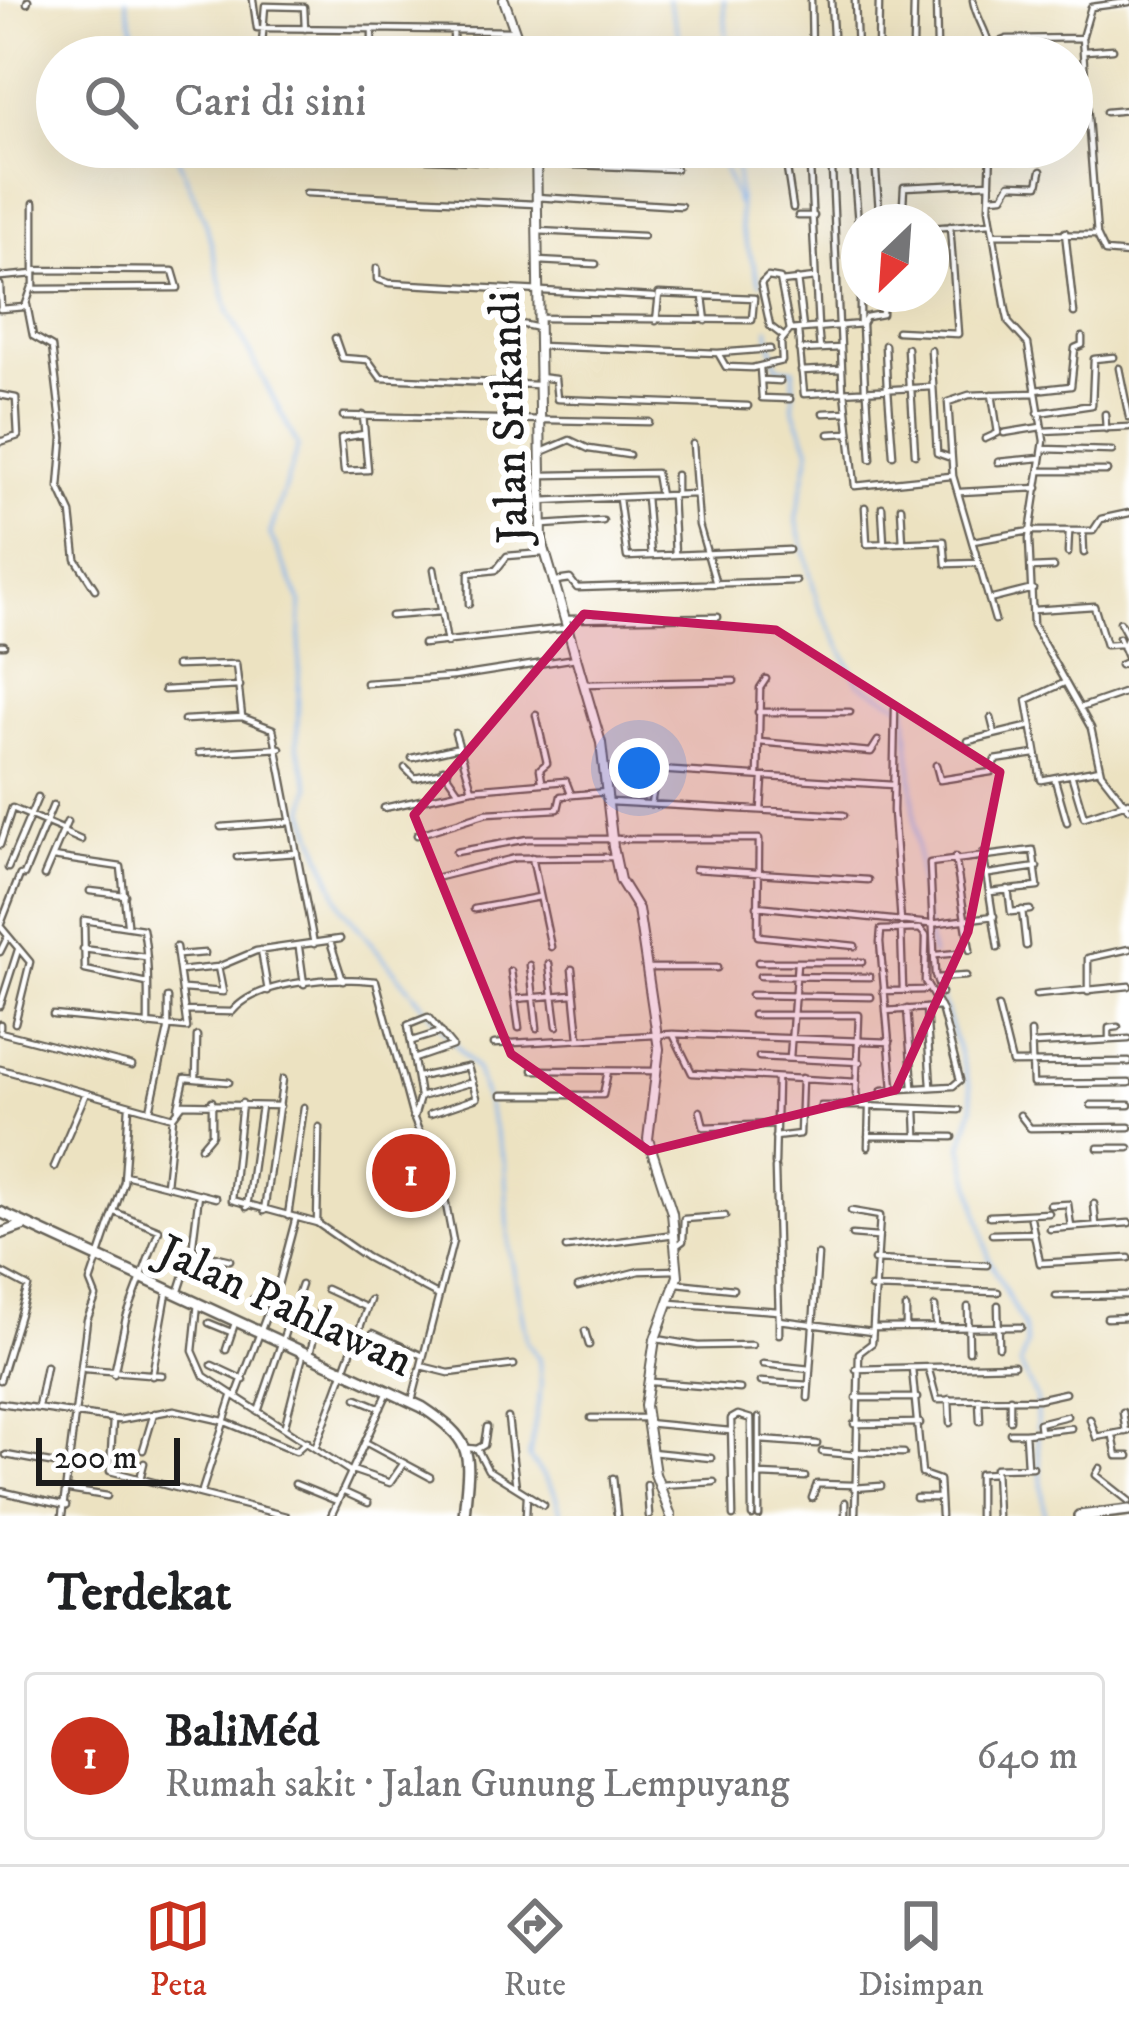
<!DOCTYPE html>
<html lang="id">
<head>
<meta charset="utf-8">
<style>
  :root { --surface:#fff; --page:#f6f6f6; --text:#202124; --muted:#757577; --line:#e0e0e0; --accent:#c8321e }
  body { margin:0; font-family:"IM FELL DW Pica",serif; background:var(--page); color:var(--text) }
  .compass { position:absolute; left:841px; top:204px; width:108px; height:108px; border-radius:50%; background:var(--surface); box-shadow:0 12px 48px #0002; rotate:205deg }
  .scale { position:absolute; left:36px; bottom:30px; width:144px; box-sizing:border-box; padding-left:12px; border:6px solid #1c1c1c; border-top:0; font-size:33px; line-height:42px; white-space:nowrap; color:#1c1c1c; -webkit-text-stroke:9px #fff; paint-order:stroke }
  .you { position:absolute; left:639px; top:768px; width:42px; height:42px; margin:-30px; border:9px solid #fff; border-radius:50%; background:#1a73e8; box-shadow:0 0 0 18px #1a73e833 }
  .badge { display:grid; place-items:center; width:78px; height:78px; border-radius:50%; background:var(--accent); color:#fff; font-size:39px; font-weight:700 }
  .pin { position:absolute; translate:-50% -50%; border:6px solid #fff; box-shadow:0 3px 12px #0006 }
  .list { margin:0; padding:0; list-style:none }
  h2 { display:flex; justify-content:space-between; align-items:center; height:156px; margin:0; padding:0 48px; font-size:51px }
  h2 small { font-size:39px; font-weight:400; color:var(--muted) }
  .list li { display:grid; grid-template-columns:78px 1fr auto; gap:36px; align-items:center; box-sizing:border-box; height:168px; margin:0 24px 24px; padding:0 24px; border:3px solid var(--line); border-radius:12px }
  .list b { display:block; font-size:45px; white-space:nowrap }
  .list p { margin:0; font-size:39px; white-space:nowrap; color:var(--muted) }
  .list em { font-size:39px; font-style:normal; color:var(--muted) }
  .icon { flex:none; width:66px; height:66px; fill:none; stroke:currentColor; stroke-width:2; stroke-linecap:round; stroke-linejoin:round }
  .map { position:relative; flex:none; width:1129px; height:1516px; overflow:hidden }
  .search { position:absolute; background:var(--surface); box-shadow:0 12px 48px #0002; left:36px; right:36px; top:36px; height:132px; display:flex; align-items:center; gap:30px; box-sizing:border-box; padding:0 42px; border-radius:66px; color:var(--muted); font-size:45px }
  .sheet { height:348px; background:var(--surface) }
  nav { display:flex; justify-content:space-around; align-items:center; box-sizing:border-box; height:168px; border-top:3px solid var(--line); background:var(--surface); font-size:33px; color:var(--muted) }
  nav a { display:grid; justify-items:center; gap:6px }
  nav .on { color:var(--accent) }
  .map>svg:first-child { display:block }
</style>
</head>
<body>
<div class="map">
<svg width="1129" height="1516" viewBox="0 0 1129 1516">
  <rect width="100%" height="100%" fill="#fff"/>
  <filter id="ink" filterUnits="userSpaceOnUse"><feTurbulence type="fractalNoise" baseFrequency=".00833" numOctaves="2"/><feDisplacementMap in="SourceGraphic" scale="24" xChannelSelector="R" yChannelSelector="G"/><feConvolveMatrix kernelMatrix="1 2 1 2 8 2 1 2 1" color-interpolation-filters="sRGB"/></filter>
  <filter id="wash" filterUnits="userSpaceOnUse"><feTurbulence type="fractalNoise" baseFrequency=".004" numOctaves="4" result="noise"/><feDisplacementMap in="SourceGraphic" scale="48" xChannelSelector="R" yChannelSelector="G"/><feGaussianBlur stdDeviation="2.7" result="paint"/><feColorMatrix in="noise" values="0 0 0 0 0 0 0 0 0 0 0 0 0 0 0 0 0 1.4 0 .05"/><feComposite in="paint" operator="in"/></filter>
  <g filter="url(#wash)">
    <rect width="100%" height="100%" fill="#ece2c1"/>
    <g fill="none" stroke-linecap="round" stroke-linejoin="round">
      <path stroke="#81b2ed" stroke-width="3" d="M126,0L140,57
        M668,0L686,57
        M724,0L728,57
        M173,147L206,223L228,311L298,446L270,534L301,602L297,745L310,787L305,810L318,846L342,908L477,1070L505,1164L509,1246L527,1342L539,1359L541,1387L529,1457L554,1491L562,1516
        M716,147L738,205
        M735,147L741,228L760,283
        M768,328L777,367L794,369L793,408L810,450L796,518L818,604L859,684L906,708L922,905L932,955
        M940,993L970,1086L973,1107L962,1146L989,1259L1024,1327L1027,1345L1020,1364L1036,1398L1037,1429
        M1037,1435L1045,1516"/>
    </g>
  </g>
  <g filter="url(#ink)">
    <g fill="none" stroke-linecap="round" stroke-linejoin="round">
      <defs>
        <path id="minor" d="M253,0L257,28L372,29
          M811,0L812,53
          M831,0L834,53L990,51
          M855,0L857,52
          M936,0L937,48
          M973,0C976,20 992,37 990,57
          M1129,2L1091,7L1082,38L1097,235L1105,252L1129,254
          M27,3L28,0
          M453,32L454,57
          M573,44V57
          M991,45L1007,39L1082,38
          M913,48L914,0
          M1085,51L1113,49
          M878,52L879,0
          M795,54L834,53
          M261,57L265,6L304,7L305,29
          M441,57L372,52V29L514,31
          M835,57H837
          M1106,112L1129,110
          M809,147L818,327
          M831,147L839,326
          M852,147L859,236
          M874,147L880,222
          M991,147L989,208L1006,310L1009,323L1028,344L1044,441L1029,539L1033,625L1091,728L1101,773L1129,809
          M283,153L676,169
          M571,165L574,147
          M787,169L793,208
          M306,193L535,204
          M536,197L681,206
          M990,197L1003,196L1010,184L1038,185L1041,171
          M34,203V287L35,289L178,288L173,271L34,270
          M798,216H814
          M902,222L904,187L990,183
          M931,228L991,223
          M537,231L643,236
          M1065,232L1074,313
          M994,234L1096,235
          M538,261L596,264
          M377,268V279L389,283L654,297
          M0,277L34,274
          M797,279L803,328
          M781,282L815,278
          M0,285L1,309
          M703,297L706,321
          M27,305L33,336L52,347L63,438L59,487L71,513L76,559L95,589
          M0,309L25,307L32,287
          M538,318L752,320L754,298L659,294L656,321
          M511,322L539,328
          M860,324V294
          M862,324L865,390
          M840,326L843,392
          M818,327L820,349
          M798,331L804,394L932,387
          M897,331L958,334L950,226
          M783,336L770,326L761,284L768,277L780,279L790,330
          M335,338L342,358L368,360L381,378L537,385
          M885,345L887,389
          M539,346L718,353L726,367L752,368L782,361L781,341L790,330L862,324L866,317L882,314L883,294
          M907,348L909,388
          M799,350L841,348
          M931,350L937,453L951,458
          M718,353L770,349
          M760,367L762,398L790,399
          M1119,368L1129,417
          M801,371L842,369
          M538,377L555,379L557,399L748,406
          M762,380L780,381
          M911,388L915,454
          M888,389L893,455
          M1035,390L1071,386L1075,348L1082,345V337
          M845,392L855,486L951,476
          M867,393L871,459
          M0,395L16,398L18,436L0,442
          M823,413L847,412
          M1038,413L1092,405L1094,359L1114,357
          M1105,414L1106,429
          M363,415L368,470L344,471L341,438L364,434
          M343,416L649,422
          M1042,431L1129,427
          M1004,433L1041,427
          M829,434L847,433
          M985,439L998,433L992,394
          M693,444L699,525L716,584
          M1043,449L1112,451
          M544,451L570,440L589,449L629,455
          M998,462L1040,458
          M1041,471H1107
          M544,475L656,473L660,496
          M676,475V495
          M960,492L1038,488
          M672,496L675,554
          M646,497L651,556
          M619,499L627,557L789,550
          M539,501L695,494
          M865,507L867,544L944,541L946,564L978,563
          M882,507L884,544
          M901,507L903,543
          M543,525L603,521
          M1083,531L1084,553
          M973,541L1030,531H1093L1101,519L1129,513
          M1068,553L1069,532
          M1031,568L1054,567
          M434,569L447,643
          M556,581L570,579L577,588L796,581
          M989,600L1033,589
          M469,604V573L496,570L507,556L544,553
          M1034,610L1094,606L1106,645L1121,644
          M391,616L441,612
          M567,619L718,617
          M995,620L953,476L948,402L969,395L1035,393
          M1120,622L1128,637L1123,648
          M1119,638L1127,657
          M423,644L567,628
          M0,645H4
          M1120,665L1129,661
          M176,666L236,664L242,717L273,729L314,944
          M366,683L454,677L576,658
          M1064,683L1027,700L1041,780L1100,769
          M585,684L734,681
          M164,690L240,686
          M1080,708L1129,691
          M895,709L893,811L901,922
          M758,712H850
          M536,715L547,763L540,769L542,781
          M991,718L995,734
          M184,720L242,717
          M455,733L472,789
          M968,741L1031,726
          M759,742L871,752L878,741
          M199,753L280,748
          M412,758L459,747
          M936,765L940,780L991,772L995,760L1035,754
          M405,768L415,778L448,771
          M443,769L459,792
          M758,776L760,688L766,679
          M1072,777L1084,817L1129,802
          M1055,780L1067,822
          M610,802L844,815
          M651,804L657,770L893,785
          M384,808L472,789L566,781L571,794
          M761,809L763,779
          M221,827L291,822
          M63,832L81,840
          M417,835L487,813L558,809L561,796L607,792
          M0,845L12,808L64,830
          M456,852L528,839H759L758,936L855,946
          M983,853L998,948
          M53,857L121,867L127,923
          M237,857L297,853
          M532,857L551,947
          M955,857L970,950
          M8,868L38,797
          M695,869L868,880
          M989,874L1037,867
          M24,875L53,805
          M44,876L67,822
          M439,877L515,858L615,857
          M1008,889L1011,912L1030,910
          M90,891L125,895
          M757,906L930,924L994,916
          M474,909L539,897
          M1022,910L1026,946
          M0,926L30,962L15,1023
          M0,926L20,875
          M901,928L903,990
          M330,941L343,981
          M299,948L304,984
          M83,949L146,957
          M261,950L268,991
          M0,952L8,936
          M179,955L205,953
          M936,955L958,953
          M758,962H862
          M549,964L557,1026
          M530,965L537,1028
          M649,968H717
          M572,969L579,1038
          M180,971L218,967L256,951L340,939
          M511,971L519,1028
          M760,976L870,977
          M936,978L966,976
          M147,983L85,970L84,920L143,929C149,959 148,994 148,1025
          M184,989L223,992L218,967
          M883,991L925,990
          M1088,992V958L1129,949
          M941,993L935,975L930,863L1033,850L1038,887L990,892
          M751,995L871,997
          M1036,995L1129,986
          M515,999L573,994
          M0,1006L18,950
          M998,1007L1012,1063L1129,1062
          M926,1008L931,1086
          M907,1009L913,1087
          M185,1011L232,1012C258,979 336,977 376,981L412,1114L444,1194L453,1241L412,1401
          M886,1011L940,1007
          M53,1015L187,1028L176,947
          M753,1015H859L856,1094L861,1106L959,1110
          M0,1024V1028
          M0,1032L132,1066
          M1031,1032L1033,1084L1129,1083
          M673,1034L692,1073L857,1082
          M1109,1040V1028L1118,1027
          M412,1041L441,1032
          M494,1044L673,1034L890,1042
          M1033,1044L1129,1039
          M759,1057L860,1062
          M790,1058L797,963
          M414,1059L452,1046L428,1017L408,1025L420,1097L414,1117
          M0,1069L173,1117
          M533,1070L654,1071
          M418,1077L468,1067L477,1098L430,1114
          M196,1079L197,1036
          M882,1090L953,1086L960,1080L942,1011L925,982L926,936L920,929L881,930L880,942L893,1088
          M502,1095H603L608,1071
          M420,1097L473,1082
          M242,1103L232,1200L317,1223L366,1257L439,1296
          M1091,1105H1129
          M821,1106H861
          M178,1108L185,1078L229,1082
          M150,1110L168,1030V998
          M916,1110L917,1134
          M700,1111L704,1127L776,1124
          M1020,1115L1030,1128L1129,1127
          M868,1136L953,1137
          M775,1137L800,1134L802,1078
          M201,1147L212,1134V1101
          M868,1147L869,1109
          M1098,1148H1129
          M775,1164L777,1080
          M54,1167L86,1093
          M775,1168L779,1320L872,1332
          M125,1175L216,1198
          M166,1185L173,1117L183,1104L280,1106
          M1094,1204L1096,1225
          M1050,1205L1068,1204L1071,1227
          M247,1207L261,1106
          M264,1211L283,1079
          M851,1211L880,1216L872,1343L859,1353L855,1516
          M1030,1214L1040,1263L1129,1258
          M288,1216L304,1107
          M989,1216L1049,1213
          M317,1223L319,1127
          M1050,1229L1129,1223
          M992,1234L1033,1233
          M852,1235L877,1237
          M676,1246L683,1241L684,1219L725,1216
          M566,1248L675,1234
          M192,1251L230,1260
          M874,1260L987,1265
          M0,1272L28,1287L0,1380
          M677,1283L733,1289
          M578,1287L639,1271L678,1270
          M871,1288L998,1292
          M326,1289L367,1308
          M178,1294L192,1251L199,1194
          M1056,1296L1129,1295
          M253,1299L294,1312
          M198,1303L193,1351L204,1376L351,1472
          M671,1303L778,1311
          M998,1305L999,1347
          M935,1307L936,1327
          M968,1307L969,1351
          M906,1308V1328
          M1107,1318L1129,1317
          M779,1320V1334
          M209,1323L231,1332
          M873,1328L1021,1327
          M585,1331L589,1345
          M373,1333L423,1356
          M657,1339L698,1346L752,1345
          M226,1350L236,1320
          M310,1354L320,1309
          M763,1364L810,1369
          M212,1365L244,1380
          M421,1366L449,1373L514,1365
          M928,1367L937,1400L1038,1399L1065,1393
          M912,1368L922,1474L939,1480L941,1516
          M85,1369L162,1375
          M856,1369L1014,1365
          M114,1374L126,1318L159,1230L117,1213
          M152,1376L167,1293
          M652,1382L740,1389
          M761,1382L809,1385
          M236,1396L278,1285L296,1217
          M357,1398L381,1408
          M808,1398L818,1255
          M856,1398H917
          M1010,1398V1420
          M949,1399L950,1423
          M979,1399L980,1421
          M0,1403L120,1420L174,1410L223,1421L296,1451L307,1441
          M38,1407L46,1366
          M259,1409L301,1285
          M1123,1412L1126,1432
          M508,1418L516,1487
          M591,1418H645
          M1090,1419L1096,1437L1129,1431
          M113,1420L110,1471L286,1516
          M646,1423L730,1431
          M854,1424L920,1423
          M285,1425L303,1355
          M1040,1431L1039,1423L1067,1416
          M1010,1433H1025L1027,1466
          M1025,1433L1071,1428
          M1113,1436L1117,1456H1129
          M760,1440L817,1444
          M365,1442L430,1477
          M316,1446L370,1300
          M468,1448L477,1449L488,1470L544,1505
          M477,1449L484,1445L487,1427
          M143,1450L154,1413
          M651,1452L711,1458
          M822,1452L854,1455
          M854,1452L904,1453
          M6,1455L72,1467
          M1100,1468L1096,1475L1129,1501
          M352,1470L390,1483L403,1464
          M760,1475L805,1477
          M613,1478L617,1516
          M140,1479L144,1463
          M295,1484L337,1501
          M647,1485L649,1516
          M659,1485L714,1482
          M854,1488L881,1486
          M69,1490L107,1496
          M0,1491L66,1506
          M342,1491L368,1503
          M201,1494L232,1397
          M812,1498L817,1484L854,1485
          M916,1498H940
          M62,1516L87,1320L96,1297L90,1282L124,1182L129,1106
          M331,1516L387,1394
          M526,1516L527,1495
          M733,1516L731,1419L738,1415L751,1419L752,1516
          M759,1516V1418
          M845,1516V1502
          M979,1516V1474L995,1473
          M997,1516L995,1468L1033,1467"/>
        <path id="tertiary" d="M504,0L524,57
          M536,147L542,541L601,743L613,847L620,880L638,909L659,1049L648,1139L672,1213L678,1276L655,1339L645,1406L655,1474L671,1516"/>
        <path id="secondary" d="M0,1212L422,1407C478,1444 469,1455 464,1516
          M0,1234L25,1225
          M1079,1516L1129,1510"/>
      </defs>
      <use href="#minor" stroke="#656156" stroke-width="9"/>
      <use href="#tertiary" stroke="#656156" stroke-width="12"/>
      <use href="#secondary" stroke="#656156" stroke-width="14"/>
      <use href="#minor" stroke="#fff" stroke-width="4.5"/>
      <use href="#tertiary" stroke="#fff" stroke-width="8"/>
      <use href="#secondary" stroke="#fff" stroke-width="9"/>
    </g>
  </g>
  <path fill="#c2185b" fill-opacity="0.2" stroke="#c2185b" stroke-width="9" stroke-linejoin="round" d="M584,614L776,630L1000,772L968,932L896,1090L649,1151L511,1054L414,815Z"/>
  <g text-anchor="middle" dominant-baseline="central" stroke-width="12" stroke-linejoin="round" paint-order="stroke">
    <g font-size="45" fill="#1c1c1c" stroke="#fff">
      <text transform="translate(510 417) rotate(-92)">Jalan Srikandi</text>
      <text transform="translate(285 1307) rotate(25)">Jalan Pahlawan</text>
    </g>
  </g>
</svg>
<svg class="compass" viewBox="-18 -18 36 36"><path d="M0-13l5 13h-10z" fill="#e53935"/><path d="M0 13l5-13h-10z" fill="#757577"/></svg>
<div class="scale">200 m</div>
<div class="you"></div>
<div class="pin badge" style="left:411px;top:1173px">1</div>
<div class="search"><svg class="icon" aria-label="search" viewBox="0 0 24 24"><circle cx="10" cy="10" r="6"/><path d="M15 15l6 6"/></svg>Cari di sini</div>
</div>
<section class="sheet">
<h2>Terdekat<small></small></h2>
<ul class="list">
<li><span class="badge">1</span><div><b>BaliMéd</b><p>Rumah sakit · Jalan Gunung Lempuyang</p></div><em>640 m</em></li>
</ul>
</section>
<nav>
<a class="on"><svg class="icon" aria-label="map" viewBox="0 0 24 24"><path d="M3 6l6-2 6 2 6-2v14l-6 2-6-2-6 2zM9 4v14M15 6v14"/></svg>Peta</a>
<a><svg class="icon" aria-label="directions" viewBox="0 0 24 24"><path d="M12 3l9 9-9 9-9-9zM9 14v-3h6M13 9l2 2-2 2"/></svg>Rute</a>
<a><svg class="icon" aria-label="saved" viewBox="0 0 24 24"><path d="M7 4h10v16l-5-4-5 4z"/></svg>Disimpan</a>
</nav>
</body>
</html>
